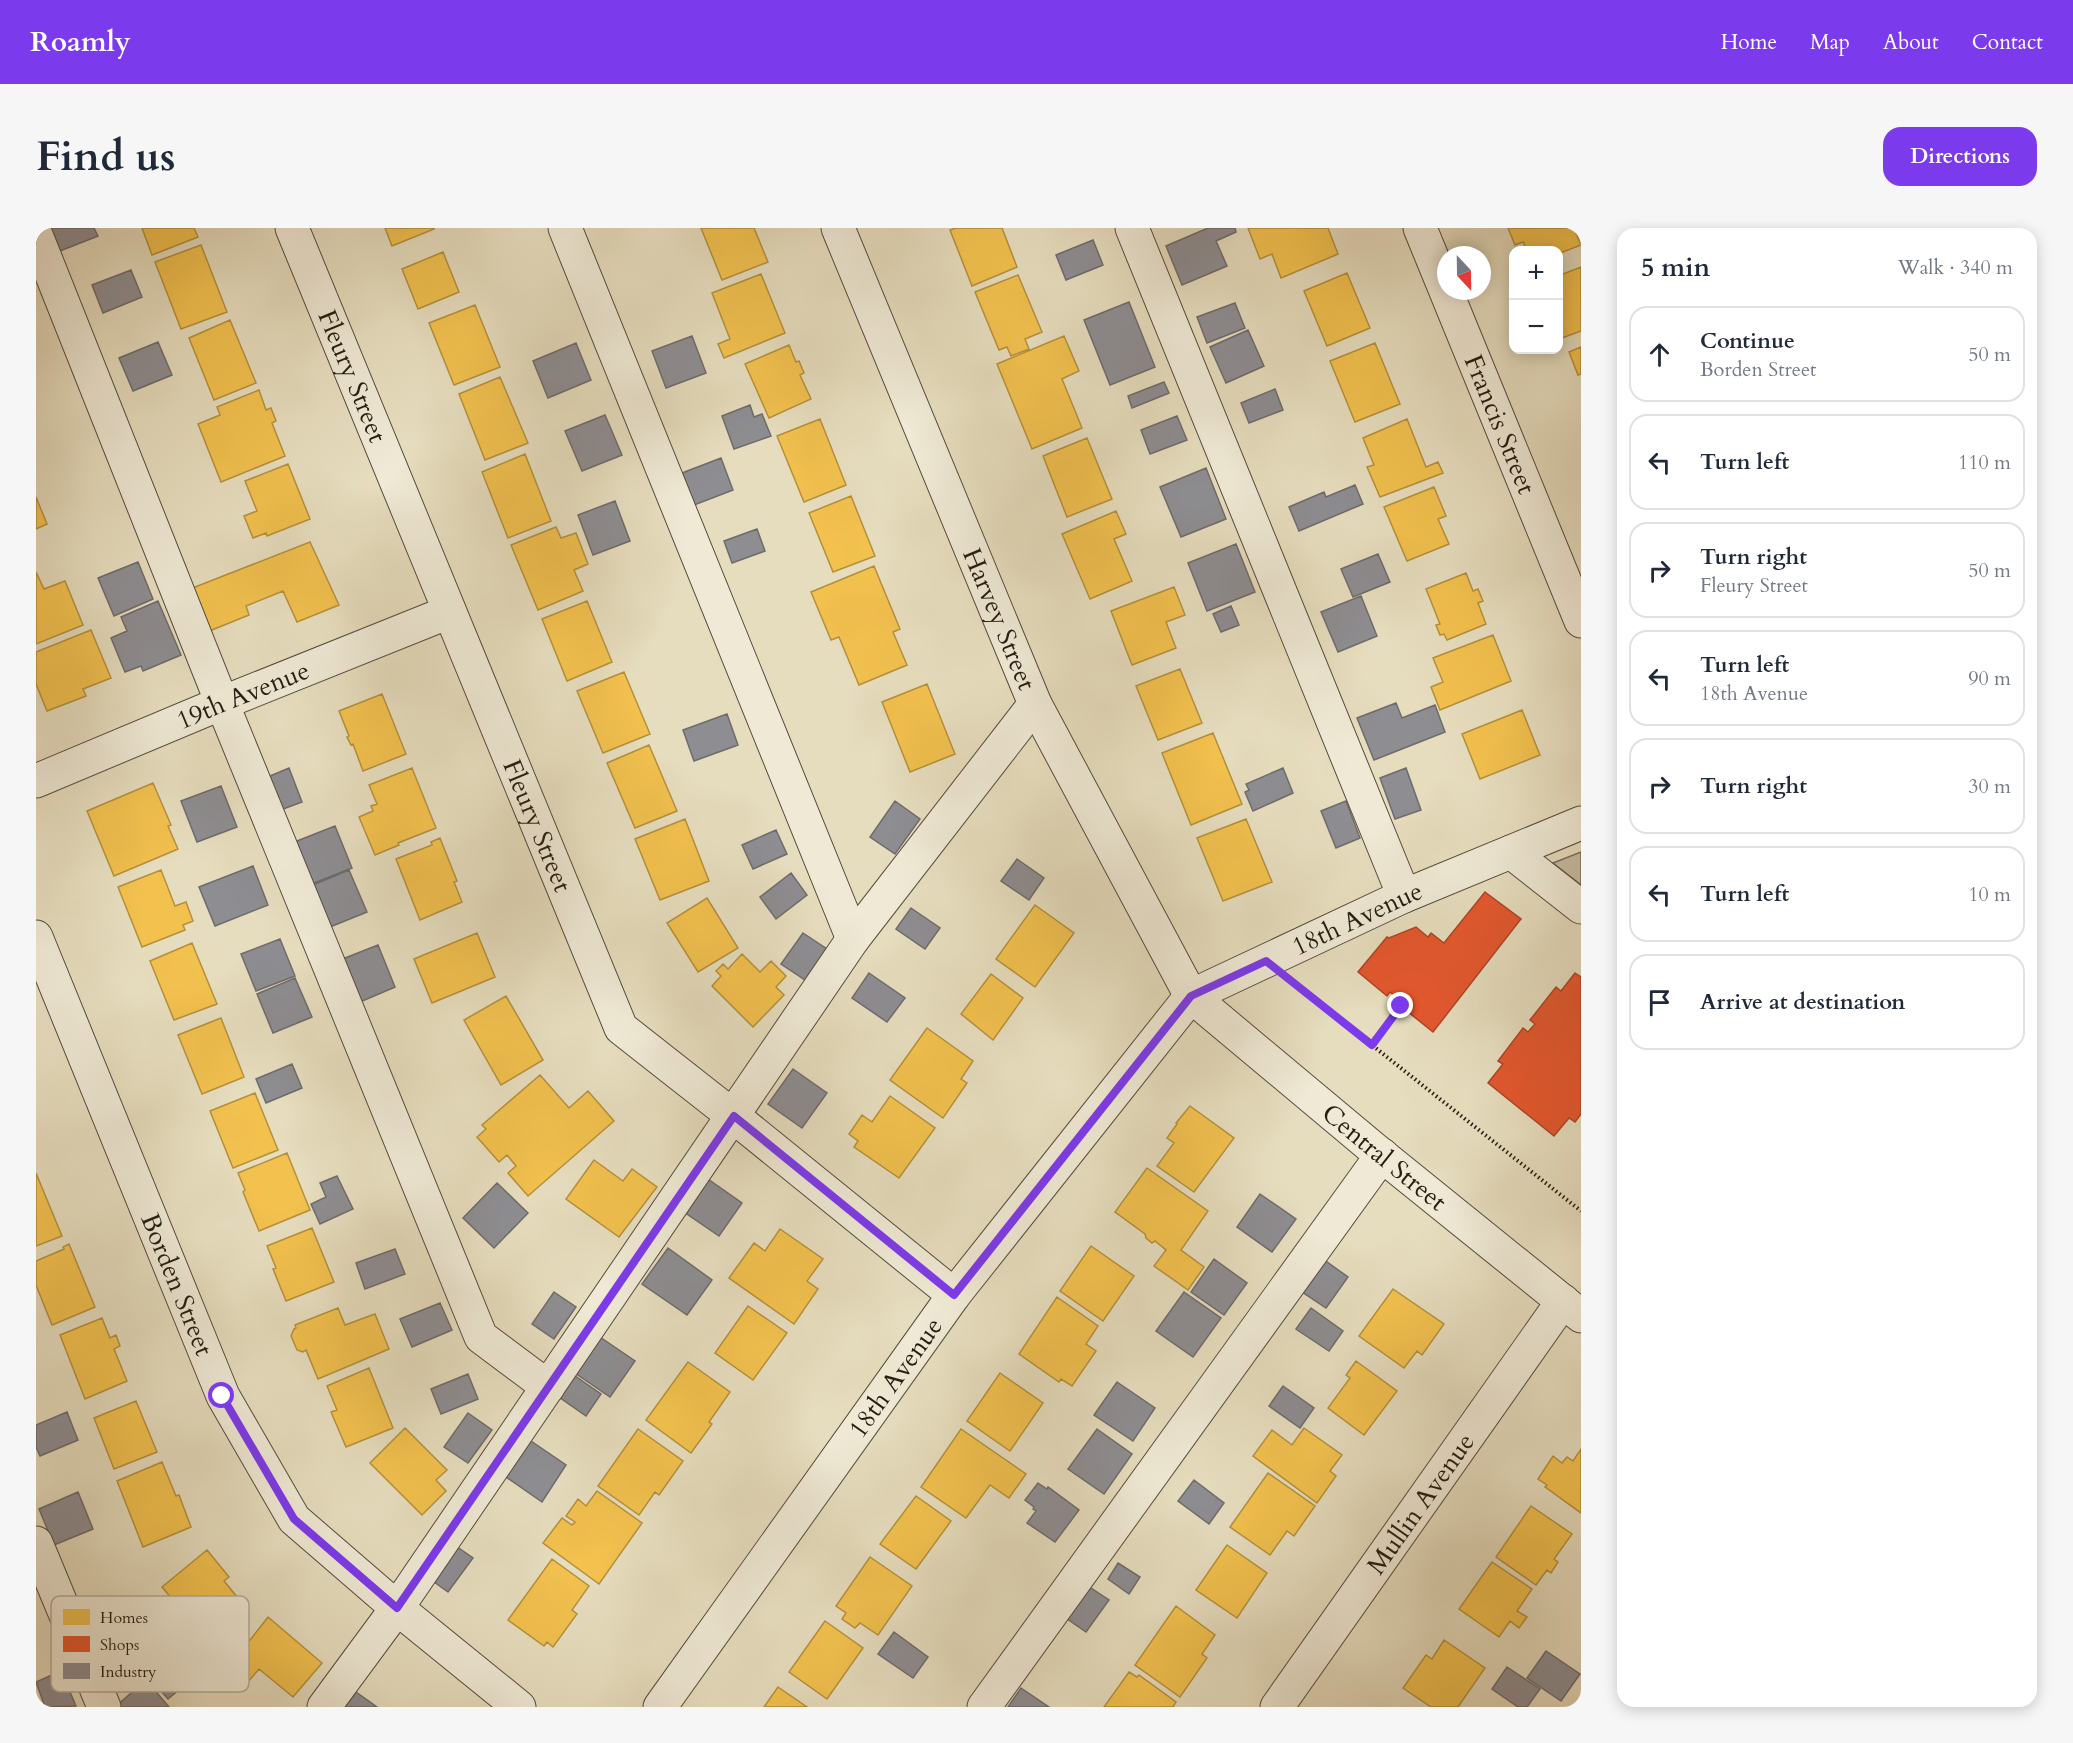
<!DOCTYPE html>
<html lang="en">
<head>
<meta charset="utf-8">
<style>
  :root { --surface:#fff; --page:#f6f6f7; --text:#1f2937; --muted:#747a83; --line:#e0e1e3; --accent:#7c3aed }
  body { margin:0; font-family:Cardo,serif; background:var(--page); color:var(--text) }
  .controls { position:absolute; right:18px; top:18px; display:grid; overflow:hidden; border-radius:12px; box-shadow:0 3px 15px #0003 }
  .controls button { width:54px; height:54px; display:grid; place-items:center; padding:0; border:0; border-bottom:2px solid var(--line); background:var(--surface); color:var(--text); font:30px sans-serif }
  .compass { position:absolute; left:1401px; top:18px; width:54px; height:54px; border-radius:50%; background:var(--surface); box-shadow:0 3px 15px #0003; rotate:158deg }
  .stop { position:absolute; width:18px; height:18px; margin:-14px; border:4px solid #7c3aed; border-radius:50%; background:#fff }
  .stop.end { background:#7c3aed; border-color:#fff; box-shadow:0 2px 6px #0008 }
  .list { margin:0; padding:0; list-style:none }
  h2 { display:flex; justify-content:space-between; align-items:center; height:78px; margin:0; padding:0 24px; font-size:26px }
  h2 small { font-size:20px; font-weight:400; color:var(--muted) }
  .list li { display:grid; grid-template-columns:39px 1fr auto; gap:18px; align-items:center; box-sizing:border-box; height:96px; margin:0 12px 12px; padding:0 12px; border:2px solid var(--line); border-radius:18px }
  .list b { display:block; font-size:22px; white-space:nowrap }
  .list p { margin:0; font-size:20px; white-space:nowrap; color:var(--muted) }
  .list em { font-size:20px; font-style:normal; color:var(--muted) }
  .icon { flex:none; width:33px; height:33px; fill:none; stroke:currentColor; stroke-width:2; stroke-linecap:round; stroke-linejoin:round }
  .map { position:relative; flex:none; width:1545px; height:1479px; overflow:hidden; border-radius:18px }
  header { display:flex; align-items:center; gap:36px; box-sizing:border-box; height:84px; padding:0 30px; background:var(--accent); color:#fff }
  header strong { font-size:28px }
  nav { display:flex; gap:33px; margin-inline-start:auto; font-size:21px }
  .intro { display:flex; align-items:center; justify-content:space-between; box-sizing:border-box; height:144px; padding:0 36px }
  h1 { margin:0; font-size:42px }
  .button { padding:15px 27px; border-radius:18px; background:var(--accent); color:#fff; font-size:21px; font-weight:700 }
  main { display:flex; gap:36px; padding:0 36px }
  aside { flex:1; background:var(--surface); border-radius:18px; box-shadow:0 3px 15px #0003 }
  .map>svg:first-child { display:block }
</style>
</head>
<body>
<header>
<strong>Roamly</strong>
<nav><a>Home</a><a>Map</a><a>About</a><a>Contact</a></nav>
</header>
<div class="intro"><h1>Find us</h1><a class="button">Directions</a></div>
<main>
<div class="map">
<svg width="1545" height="1479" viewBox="0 0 1545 1479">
  <rect width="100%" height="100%" fill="#e6ddbe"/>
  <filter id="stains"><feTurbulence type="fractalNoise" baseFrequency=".00333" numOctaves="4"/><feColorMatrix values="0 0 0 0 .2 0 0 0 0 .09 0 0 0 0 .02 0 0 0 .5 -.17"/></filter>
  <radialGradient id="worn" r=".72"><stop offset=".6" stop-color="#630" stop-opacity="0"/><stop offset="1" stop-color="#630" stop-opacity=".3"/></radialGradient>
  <path fill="#c5bca1" stroke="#756c5a" stroke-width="1.5" d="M1545,624V657L1517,635Z"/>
  <path fill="#f2c14e" stroke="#b4903c" stroke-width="1.5" d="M106,0H158L162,9L116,27Z
    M349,0H398V1L356,18Z
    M665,0H718L732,34L686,52Z
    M920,0H966L981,39L936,58L914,2Z
    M1212,0H1292L1302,26L1245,50L1236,26L1224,31Z
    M1472,0H1538L1545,17L1522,26V22H1491L1487,14L1479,17Z
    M165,17L191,84L145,101L119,34Z
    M407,24L423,64L382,81L366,41Z
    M1545,39V103L1526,110L1522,101V48Z
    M1311,45L1334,100L1291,118L1268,63Z
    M725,46L749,105L688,130L682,116L694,111L676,65Z
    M982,47L1006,104L989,111L993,121L975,128L971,119L963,122L939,64Z
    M439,77L464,139L418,157L393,95Z
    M194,92L220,155L178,172L153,110Z
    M1028,108L1043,143L1026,151L1046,200L996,221L961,136Z
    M1339,115L1364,176L1319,194L1294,133Z
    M753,117L760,134L763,133L768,145L764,147L775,171L733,190L709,136Z
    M1545,119V146L1542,147L1533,124Z
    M464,149L492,215L449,232L423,166Z
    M223,162L230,182L235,180L240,193L236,195L249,228L185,254L162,196L184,187L181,179Z
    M784,191L810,257L768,274L741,208Z
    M1371,191L1390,239L1402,234L1407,245L1344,269L1331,239L1338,237L1327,210Z
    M1051,210L1076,271L1031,289L1007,228Z
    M489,226L515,293L472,310L446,244Z
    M252,236L274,291L231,308L230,305L217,310L208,288L221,283L209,253Z
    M1398,259L1410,288L1402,291L1413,316L1371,333L1348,279Z
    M815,268L839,328L797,344L773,285Z
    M0,269L11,296L0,301Z
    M1080,283L1090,306L1078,311L1096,353L1054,371L1026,306Z
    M520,299L525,310L540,305L552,336L538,342L547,363L502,382L475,317Z
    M274,314L303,377L261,394L247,363L210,378L213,387L171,404L154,361Z
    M838,338L864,401L857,404L871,437L823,457L803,409L795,412L775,364Z
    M0,344L8,361L29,353L47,397L0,416Z
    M1430,345L1437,363L1442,361L1447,373L1442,375L1450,396L1411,412L1408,406L1404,407L1400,397L1404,396L1390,361Z
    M1138,359L1149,387L1130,394L1140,420L1096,437L1075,383Z
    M551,373L576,434L531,453L506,391Z
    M55,402L75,450L47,461L50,468L11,483L0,456V424Z
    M1457,407L1475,453L1404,482L1395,459L1407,454L1397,430Z
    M1144,441L1166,495L1122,512L1100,458Z
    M588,444L614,506L567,525L541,463Z
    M891,456L919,526L874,544L846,474Z
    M346,466L370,526L327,543L317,516L315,517L311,509L313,508L303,483Z
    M1486,482L1504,527L1444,551L1426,506Z
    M1177,505L1206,576L1155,597L1126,525Z
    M613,517L641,583L599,600L571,535Z
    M376,540L400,600L362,615L363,617L339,627L323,589L337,583L335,578L341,576L333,557Z
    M117,555L135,597L132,598L142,621L78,648L51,583Z
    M649,591L673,653L624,672L599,611Z
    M1210,591L1236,654L1187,673L1161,610Z
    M404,610L421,653L418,654L426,674L384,692L360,631L396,617L395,614Z
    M125,642L139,678L150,674L157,693L147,697L149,702L106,719L82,659Z
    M671,670L702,720L662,744L631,695Z
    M999,677L1038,705L999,759L960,731Z
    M441,705L459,749L396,775L378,731Z
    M156,715L181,776L138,792L114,733Z
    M706,726L724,744L735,733L750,748L740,759L748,767L717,799L676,758L685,748L680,743L687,736L692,741Z
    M955,746L987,770L957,812L925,786Z
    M470,768L507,832L465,857L428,792Z
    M185,790L208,849L166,866L142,807Z
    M891,800L937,833L925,851L931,855L907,890L854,852Z
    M504,847L533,880L552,863L578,893L492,968L472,945L480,938L471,927L463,934L441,909L450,901L446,897Z
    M219,865L242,922L197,940L174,883Z
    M854,868L899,900L863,950L818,919L822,913L813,906L826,887L836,894Z
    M1154,878L1198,910L1158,964L1121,938L1138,915L1131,910L1141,896L1140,895Z
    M251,925L274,982L223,1003L207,964L209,962L202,945Z
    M558,932L587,953L596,941L621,959L583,1009L530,971Z
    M1111,940L1172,983L1145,1022L1168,1039L1152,1062L1118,1038L1130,1022L1119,1013L1116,1015L1110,1010L1109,1006L1079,984Z
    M0,945L26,1008L0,1018Z
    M276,1000L298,1054L250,1073L237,1041L240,1040L231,1018Z
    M744,1001L787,1031L771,1053L782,1061L758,1096L693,1050L718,1015L729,1023Z
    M33,1016L59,1079L16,1097L0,1057V1033L28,1021L27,1019Z
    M1055,1018L1098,1048L1067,1093L1024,1063Z
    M1357,1061L1408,1096L1386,1127L1381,1123L1368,1140L1323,1108Z
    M1021,1069L1062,1098L1050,1116L1060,1123L1036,1158L1025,1151L1023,1154L983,1126Z
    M712,1078L751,1105L717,1152L679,1125Z
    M302,1080L309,1097L339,1086L353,1121L282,1151L270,1122L267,1124L261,1122L255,1108L258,1101L260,1100L259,1097Z
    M66,1090L74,1110L80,1107L84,1118L78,1121L91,1153L49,1171L24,1107Z
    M1320,1133L1361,1163L1328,1207L1292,1180L1314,1150L1310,1147Z
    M652,1134L694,1164L673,1194L676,1196L655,1225L610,1192Z
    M333,1140L357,1200L310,1219L295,1184L301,1182L291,1158Z
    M964,1145L1007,1175L974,1223L931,1193Z
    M100,1173L121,1224L78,1241L58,1190Z
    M369,1200L411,1242L400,1252L410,1263L386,1287L334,1235Z
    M1268,1200L1306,1227L1294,1243L1300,1248L1281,1275L1217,1228L1236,1202L1256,1217Z
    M602,1201L647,1233L623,1267L619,1264L603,1287L562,1258Z
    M925,1201L990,1246L973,1270L954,1257L930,1290L885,1259Z
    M1545,1221V1285L1509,1259L1511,1257L1502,1251L1517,1228L1526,1235L1531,1229L1537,1233Z
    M126,1234L140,1268L143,1267L155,1299L107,1319L81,1253Z
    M1232,1245L1279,1278L1258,1308L1251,1303L1234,1327L1194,1299Z
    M561,1263L606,1295L563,1356L507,1315L526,1290L536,1297L539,1294L530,1288L542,1271L550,1278Z
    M880,1268L915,1293L880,1341L844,1316Z
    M1495,1278L1536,1306L1518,1331L1522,1334L1515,1345L1511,1342L1500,1357L1460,1329Z
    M1191,1317L1231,1345L1201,1390L1160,1362Z
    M171,1322L193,1349L188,1353L211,1381L172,1414L126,1359Z
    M834,1329L876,1358L842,1407L824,1395L819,1400L806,1391L810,1385L800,1378Z
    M516,1331L553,1358L536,1382L541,1386L517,1419L511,1414L508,1418L472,1392Z
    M1456,1334L1496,1361L1481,1383L1491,1389L1483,1400L1474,1393L1463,1409L1423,1381Z
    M1140,1378L1179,1407L1166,1426L1171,1430L1144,1469L1099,1437Z
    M232,1389L286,1435L257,1469L223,1441L212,1454L194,1438Z
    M789,1393L827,1420L791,1471L753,1444Z
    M1408,1412L1449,1440L1422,1479H1395L1367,1460L1390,1427L1396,1431Z
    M1093,1444L1101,1449L1103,1447L1140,1474L1137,1479H1068Z
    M742,1459L771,1479H728Z"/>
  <path fill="#e4572e" stroke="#ab4526" stroke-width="1.5" d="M1449,664L1485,691L1397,804L1361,775L1364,772L1354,764L1351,768L1322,744L1351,709L1353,710L1380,699L1392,709L1395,705L1408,715Z
    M1539,745L1545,749V886L1539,894L1533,890L1518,908L1452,855L1467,836L1462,833L1487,800L1492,804L1499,796L1494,792L1520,759L1525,763Z"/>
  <path fill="#8d8d92" stroke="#6e6b6c" stroke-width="1.5" d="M15,0H58L62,8L24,23Z
    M1172,0H1199L1200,4L1180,13L1191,38L1146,57L1130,18Z
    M1057,12L1067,37L1030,52L1020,27Z
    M95,42L106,69L67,85L56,57Z
    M1093,74L1119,139L1074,157L1048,92Z
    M1199,75L1209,100L1171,115L1161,89Z
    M1212,102L1228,138L1190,155L1174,119Z
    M656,108L670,145L630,160L616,123Z
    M122,114L136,147L97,163L83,130Z
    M540,115L555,152L512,170L497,133Z
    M1128,154L1133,165L1096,180L1092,168Z
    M1239,161L1247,182L1213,195L1205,175Z
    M714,177L718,189L726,186L735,208L698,221L686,188Z
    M569,187L586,227L546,243L529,203Z
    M1141,188L1151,212L1114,226L1105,202Z
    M685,230L697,262L658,277L646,245Z
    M1170,240L1190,291L1145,309L1124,259Z
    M1319,257L1327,276L1263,303L1253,279L1288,264L1290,269Z
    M579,273L594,313L557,327L542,287Z
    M721,301L729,323L696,335L688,313Z
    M1200,316L1219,364L1171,383L1152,335Z
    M1342,326L1354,354L1317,369L1305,341Z
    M102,334L117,371L78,388L62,350Z
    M1325,368L1341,408L1302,424L1285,384Z
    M122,373L145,427L107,443L105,438L89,444L75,410L91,403L85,389Z
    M1195,378L1203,397L1185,404L1177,386Z
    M1360,475L1366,490L1399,477L1409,504L1338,532L1321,490Z
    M691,486L702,517L658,533L647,502Z
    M253,540L266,574L239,584L227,551Z
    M1247,540L1257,565L1217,583L1209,564L1213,562L1210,556Z
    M1370,540L1385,582L1359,591L1344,550Z
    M185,558L201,599L161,614L145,573Z
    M859,573L884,591L859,626L834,609Z
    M1310,573L1324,610L1300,620L1285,583Z
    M299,598L316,640L273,657L256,615Z
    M740,602L751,626L717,641L706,617Z
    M981,631L1008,650L993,672L965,653Z
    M217,638L232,677L179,698L163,659Z
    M313,642L331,684L289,701L272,659Z
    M755,645L771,667L740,691L724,669Z
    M875,680L904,700L889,721L860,701Z
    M767,705L791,721L769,752L745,736Z
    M244,711L259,748L220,763L205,726Z
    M342,717L359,759L317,777L299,734Z
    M833,745L869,770L851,794L816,770Z
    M259,750L276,789L237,805L221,766Z
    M256,836L266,860L230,875L220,851Z
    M757,841L791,865L766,900L732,876Z
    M301,948L317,981L284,996L275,976L290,969L284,955Z
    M672,951L706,975L683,1008L648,984Z
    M461,955L492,985L458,1020L427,990Z
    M1224,966L1260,991L1236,1024L1201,999Z
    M632,1020L676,1052L651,1087L606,1056Z
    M359,1021L369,1046L329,1061L320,1035Z
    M1280,1026L1312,1049L1290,1080L1257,1058Z
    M1178,1031L1211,1055L1188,1087L1155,1064Z
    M518,1064L540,1079L518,1111L496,1096Z
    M1148,1064L1185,1090L1157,1129L1120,1103Z
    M404,1075L416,1102L376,1119L364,1091Z
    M1275,1080L1307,1103L1293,1123L1260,1101Z
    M564,1109L599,1133L574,1169L539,1145Z
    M535,1145L565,1166L550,1188L520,1167Z
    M432,1146L442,1171L405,1186L395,1161Z
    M1081,1154L1119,1180L1097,1213L1058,1187Z
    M1247,1158L1278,1180L1264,1200L1233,1178Z
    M31,1184L42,1212L4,1228L0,1219V1197Z
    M432,1185L456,1202L432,1235L408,1219Z
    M1061,1201L1096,1226L1068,1266L1032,1241Z
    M492,1211L530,1237L506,1274L467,1247Z
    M1158,1252L1188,1275L1173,1296L1142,1273Z
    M1002,1255L1011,1261L1012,1259L1043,1282L1019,1314L991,1295L1000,1283L997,1281L998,1279L989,1272Z
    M42,1264L57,1301L18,1317L3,1281Z
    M414,1314L437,1330L412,1364L390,1348Z
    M1082,1335L1104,1349L1093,1366L1072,1351Z
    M1049,1356L1073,1372L1050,1404L1027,1388Z
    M858,1404L892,1429L877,1450L842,1426Z
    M162,1410L180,1431L132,1471L114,1450Z
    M1510,1423L1544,1446L1525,1473L1491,1450Z
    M1471,1439L1504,1461L1491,1479H1482L1456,1461Z
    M25,1443L40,1478L9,1479L0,1454Z
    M110,1452L133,1479H79Z
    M985,1460L1013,1479H972Z
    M320,1464L341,1479H309Z"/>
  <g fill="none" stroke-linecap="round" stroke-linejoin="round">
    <defs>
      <g id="minor">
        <path id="s1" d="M256,0L585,800L697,888L918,1067"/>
        <path d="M529,0L817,711"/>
        <path id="s2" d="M802,0L999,476L1155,768L1338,921L1545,1088"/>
        <path d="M1096,0L1368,668"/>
        <path id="s3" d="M1384,0L1545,393"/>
        <path d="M0,7L186,475L445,1109L512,1159"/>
        <path id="s4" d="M0,553L186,475L413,384"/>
        <path d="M1475,624L1545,679"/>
        <path id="s5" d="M0,709L187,1168L258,1291L361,1380L483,1479"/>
        <path d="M0,1315L68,1479"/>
        <path d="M288,1479L361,1380L817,711L999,476"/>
        <path id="s6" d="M624,1479L918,1067L1155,768L1368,668L1545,595"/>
        <path d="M948,1479L1346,927"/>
        <path id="s7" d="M1241,1479L1527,1073"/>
      </g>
    </defs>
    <use href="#minor" stroke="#554c3d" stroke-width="35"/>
    <path stroke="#251c12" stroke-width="4" stroke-dasharray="1.5 3" stroke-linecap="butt" d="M1259,756L1545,983
      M1336,817L1365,778"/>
    <use href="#minor" stroke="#efe9d5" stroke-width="33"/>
  </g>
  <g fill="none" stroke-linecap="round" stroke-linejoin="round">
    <path stroke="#7c3aed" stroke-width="8" d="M186,1168L258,1291L361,1380L698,888L918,1067L1155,768L1230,733L1336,817L1365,778"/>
  </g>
  <g text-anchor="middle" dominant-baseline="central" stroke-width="6" stroke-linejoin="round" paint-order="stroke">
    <g font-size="26" fill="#251c12" stroke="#efe9d5">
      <text stroke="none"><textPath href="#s1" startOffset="160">Fleury Street</textPath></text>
      <text stroke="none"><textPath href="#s3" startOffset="212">Francis Street</textPath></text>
      <text stroke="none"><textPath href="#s2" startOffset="423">Harvey Street</textPath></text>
      <text stroke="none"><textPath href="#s4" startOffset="224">19th Avenue</textPath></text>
      <text stroke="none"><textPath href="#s1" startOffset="646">Fleury Street</textPath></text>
      <text stroke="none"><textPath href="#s6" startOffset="1071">18th Avenue</textPath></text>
      <text stroke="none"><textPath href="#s2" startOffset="1098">Central Street</textPath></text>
      <text stroke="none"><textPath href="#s5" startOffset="375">Borden Street</textPath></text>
      <text stroke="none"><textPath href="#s6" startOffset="405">18th Avenue</textPath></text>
      <text stroke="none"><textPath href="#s7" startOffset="249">Mullin Avenue</textPath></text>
    </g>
  </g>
  <rect x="15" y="1368" width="198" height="96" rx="9" fill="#efe9d5" stroke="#b2ac9a" stroke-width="1.5"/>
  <rect x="27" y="1381" width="27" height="16" fill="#f2c14e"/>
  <rect x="27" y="1408" width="27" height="16" fill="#e4572e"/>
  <rect x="27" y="1435" width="27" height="16" fill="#8d8d92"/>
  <g font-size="16" fill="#251c12">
    <text x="64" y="1395">Homes</text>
    <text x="64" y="1422">Shops</text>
    <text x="64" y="1449">Industry</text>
  </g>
  <rect width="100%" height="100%" filter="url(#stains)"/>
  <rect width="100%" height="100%" fill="url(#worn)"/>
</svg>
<div class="controls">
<button>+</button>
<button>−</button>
</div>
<svg class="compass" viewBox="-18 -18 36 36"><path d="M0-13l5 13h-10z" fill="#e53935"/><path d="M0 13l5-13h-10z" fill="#747a83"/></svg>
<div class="stop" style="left:186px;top:1168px"></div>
<div class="stop end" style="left:1365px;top:778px"></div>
</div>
<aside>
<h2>5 min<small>Walk · 340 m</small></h2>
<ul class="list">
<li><svg class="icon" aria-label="ahead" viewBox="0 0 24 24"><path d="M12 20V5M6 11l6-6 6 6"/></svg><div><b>Continue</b><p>Borden Street</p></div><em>50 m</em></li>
<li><svg class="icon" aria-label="left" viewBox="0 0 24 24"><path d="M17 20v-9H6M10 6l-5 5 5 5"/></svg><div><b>Turn left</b></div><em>110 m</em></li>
<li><svg class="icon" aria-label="right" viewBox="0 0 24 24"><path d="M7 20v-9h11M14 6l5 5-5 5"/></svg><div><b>Turn right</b><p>Fleury Street</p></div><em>50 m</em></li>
<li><svg class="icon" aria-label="left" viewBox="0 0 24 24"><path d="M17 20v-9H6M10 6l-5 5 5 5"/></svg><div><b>Turn left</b><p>18th Avenue</p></div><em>90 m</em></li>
<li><svg class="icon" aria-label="right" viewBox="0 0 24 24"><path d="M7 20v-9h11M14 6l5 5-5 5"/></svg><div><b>Turn right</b></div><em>30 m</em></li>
<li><svg class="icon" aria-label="left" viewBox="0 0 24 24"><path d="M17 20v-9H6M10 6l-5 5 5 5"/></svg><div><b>Turn left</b></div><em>10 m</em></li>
<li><svg class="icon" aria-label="arrive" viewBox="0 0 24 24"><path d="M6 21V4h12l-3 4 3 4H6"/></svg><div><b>Arrive at destination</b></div></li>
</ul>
</aside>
</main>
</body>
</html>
